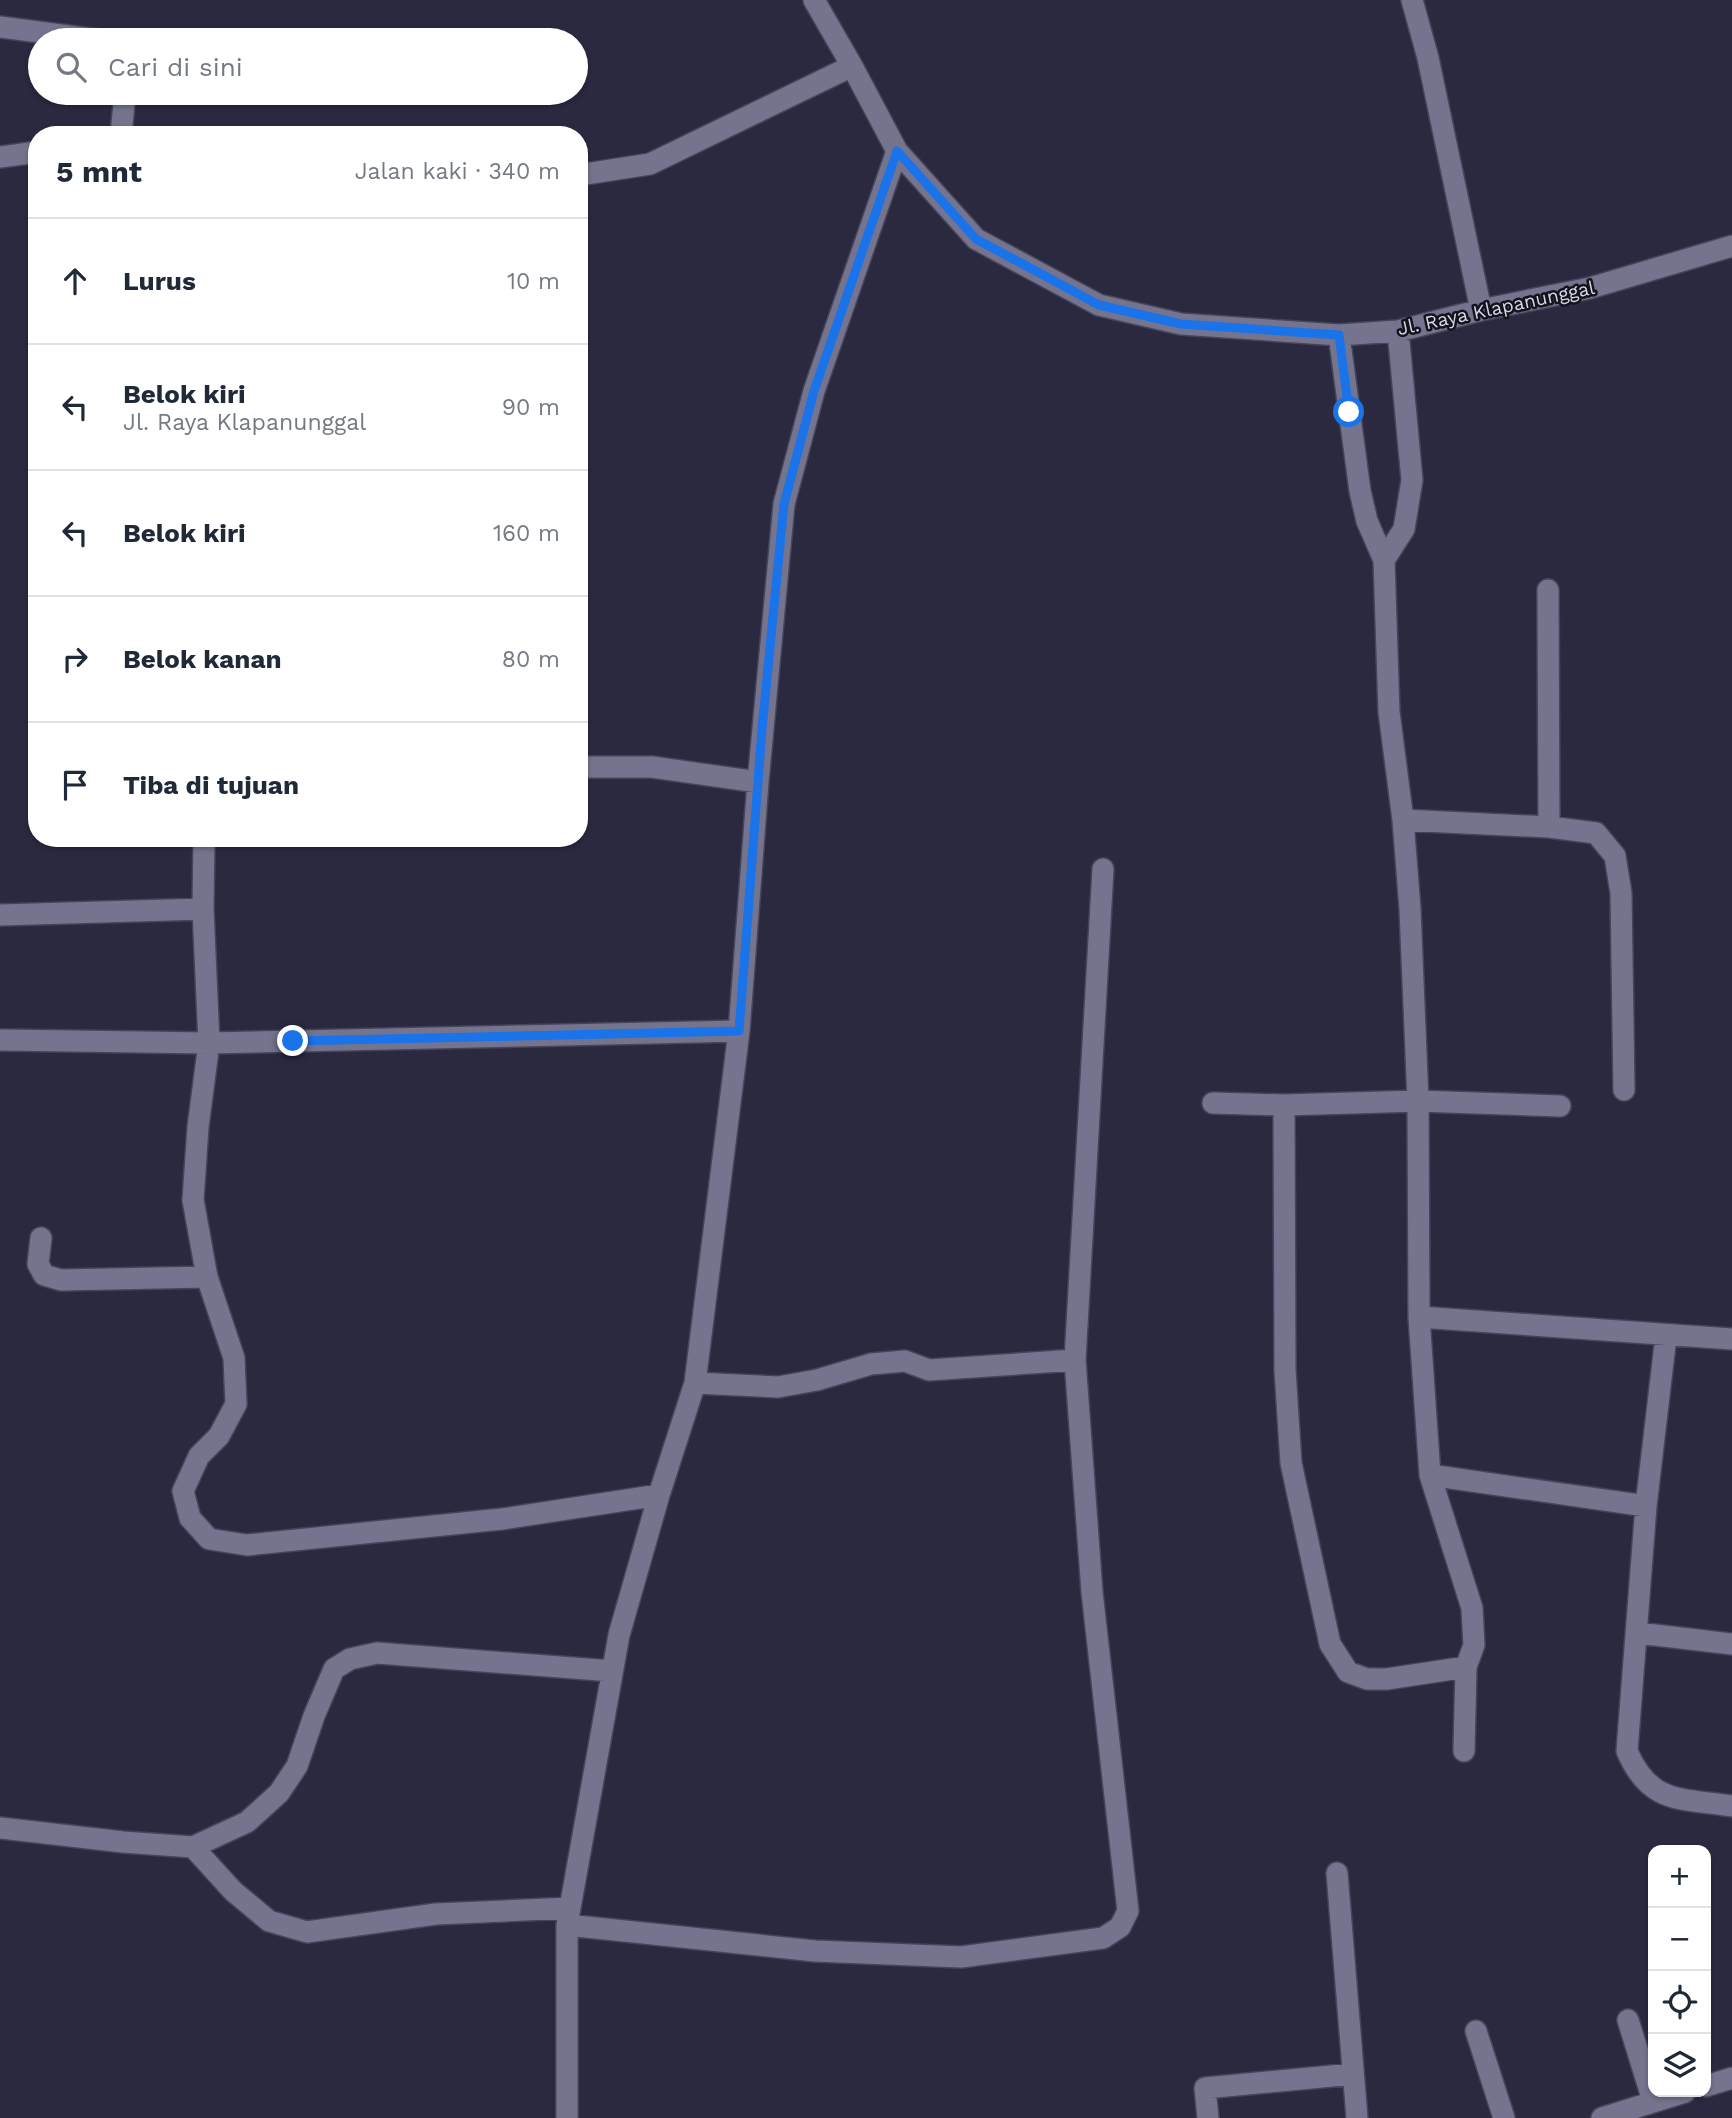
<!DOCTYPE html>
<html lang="id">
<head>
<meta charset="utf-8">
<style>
  :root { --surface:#fff; --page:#f6f6f7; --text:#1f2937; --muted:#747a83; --line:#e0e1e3 }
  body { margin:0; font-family:"Work Sans",sans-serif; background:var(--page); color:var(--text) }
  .controls { position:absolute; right:21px; bottom:21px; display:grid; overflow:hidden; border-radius:14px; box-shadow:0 2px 5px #0004 }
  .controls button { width:63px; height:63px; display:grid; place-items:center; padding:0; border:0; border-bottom:2px solid var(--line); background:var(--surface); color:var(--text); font:35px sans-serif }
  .stop { position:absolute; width:21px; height:21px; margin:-16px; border:5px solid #1a73e8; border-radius:50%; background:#fff }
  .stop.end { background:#1a73e8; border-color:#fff; box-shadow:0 2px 7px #0008 }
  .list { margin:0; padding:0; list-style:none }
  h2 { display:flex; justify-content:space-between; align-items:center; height:91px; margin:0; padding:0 28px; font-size:30px }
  h2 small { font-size:23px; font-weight:400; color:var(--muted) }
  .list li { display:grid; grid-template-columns:46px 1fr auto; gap:21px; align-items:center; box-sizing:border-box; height:126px; padding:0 28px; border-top:2px solid var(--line) }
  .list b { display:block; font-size:26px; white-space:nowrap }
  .list p { margin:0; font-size:23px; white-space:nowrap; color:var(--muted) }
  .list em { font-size:23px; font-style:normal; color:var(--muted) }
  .icon { flex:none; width:38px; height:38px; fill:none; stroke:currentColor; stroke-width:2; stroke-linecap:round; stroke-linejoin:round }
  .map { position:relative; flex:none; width:1732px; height:2118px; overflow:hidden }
  .search { position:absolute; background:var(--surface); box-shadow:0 2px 5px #0004; left:28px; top:28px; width:560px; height:77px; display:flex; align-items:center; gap:18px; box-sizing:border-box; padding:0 24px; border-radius:38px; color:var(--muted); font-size:26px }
  .panel { position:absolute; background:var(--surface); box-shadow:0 2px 5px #0004; left:28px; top:126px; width:560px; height:721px; border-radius:28px }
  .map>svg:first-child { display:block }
</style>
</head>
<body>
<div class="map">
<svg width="1732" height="2118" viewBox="0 0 1732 2118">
  <rect width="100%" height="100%" fill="#2a2940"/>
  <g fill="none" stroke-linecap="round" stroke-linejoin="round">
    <defs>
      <path id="minor" d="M814,0L852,66L897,151L976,239L1099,305L1181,324L1339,335L1398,331L1481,310L1590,288L1732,246
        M1412,0L1428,58L1481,310
        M0,27L99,40
        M121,135L125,93
        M0,157L37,152
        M579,175L650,164L852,66
        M1339,335L1360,491L1367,521L1384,560L1389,712L1403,820L1410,909L1418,1101L1419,1317L1430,1475L1472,1608L1474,1645L1466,1667L1464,1751
        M1384,560L1404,529L1412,480L1398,331
        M1548,590L1549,827
        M579,767H652L758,782
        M1403,820L1549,827L1596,833L1615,856L1621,893L1624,1090
        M203,909L204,838
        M0,915L203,909L209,1043L198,1127L193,1200L207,1277L234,1358L236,1404L219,1436L199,1456L183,1491L190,1518L209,1539L247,1545L502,1519L659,1495
        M0,1040L209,1043L739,1031
        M1213,1103L1284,1105L1418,1101L1560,1106
        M1284,1105L1285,1370L1291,1463L1330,1644L1348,1672L1367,1679H1387L1466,1667
        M41,1238L38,1264L44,1275L61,1280L207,1277
        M1419,1317L1732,1339
        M1666,1336L1646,1506L1627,1751C1650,1805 1681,1798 1732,1806
        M695,1383L778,1387L817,1380L871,1364L905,1361L929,1370L1075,1360
        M1430,1475L1646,1506
        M1638,1633L1732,1644
        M0,1828L123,1842L193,1847L247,1822L279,1793L297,1766L314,1716L334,1669L350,1659L377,1653L612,1671
        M193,1847L233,1891L269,1921L307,1932L436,1914L570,1908
        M1337,1873L1357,2118
        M567,1925L815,1951L961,1957L1103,1938L1120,1927L1128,1911L1092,1592L1075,1360L1103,869
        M1628,2020L1653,2101
        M1476,2031L1504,2118
        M1706,2086L1732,2078
        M567,2118V1925L570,1908L619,1635L659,1495L695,1383L739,1031L758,782L784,504L814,391L897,151
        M1208,2118L1205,2088L1353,2074
        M1602,2118L1685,2092"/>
    </defs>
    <use href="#minor" stroke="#464458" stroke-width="24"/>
    <use href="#minor" stroke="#74748f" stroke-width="21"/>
  </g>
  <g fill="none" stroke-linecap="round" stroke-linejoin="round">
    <path stroke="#1a73e8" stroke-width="9" d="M293,1041L739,1031L762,729L784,504L814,391L897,151L976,239L1099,305L1181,324L1339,335L1349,412"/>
  </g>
  <g text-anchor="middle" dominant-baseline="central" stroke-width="5" stroke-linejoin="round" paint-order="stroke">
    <g font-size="19" fill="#d6d6e5" stroke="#13131e">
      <text transform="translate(1496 308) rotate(-12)">Jl. Raya Klapanunggal</text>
    </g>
  </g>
</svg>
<div class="controls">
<button>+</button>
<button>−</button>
<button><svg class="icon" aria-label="locate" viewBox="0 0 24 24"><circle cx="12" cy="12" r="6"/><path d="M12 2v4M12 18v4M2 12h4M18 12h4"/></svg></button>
<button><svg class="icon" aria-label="layers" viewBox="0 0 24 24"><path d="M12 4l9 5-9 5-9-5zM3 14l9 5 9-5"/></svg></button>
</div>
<div class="stop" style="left:1349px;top:412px"></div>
<div class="stop end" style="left:293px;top:1041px"></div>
<div class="search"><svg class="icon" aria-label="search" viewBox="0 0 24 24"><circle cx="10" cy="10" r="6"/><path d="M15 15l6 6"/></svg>Cari di sini</div>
<section class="panel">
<h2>5 mnt<small>Jalan kaki · 340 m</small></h2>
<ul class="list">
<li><svg class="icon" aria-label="ahead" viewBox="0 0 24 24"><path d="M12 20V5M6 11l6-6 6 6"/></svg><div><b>Lurus</b></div><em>10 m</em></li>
<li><svg class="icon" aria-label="left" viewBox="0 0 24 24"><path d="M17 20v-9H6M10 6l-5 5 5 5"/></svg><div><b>Belok kiri</b><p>Jl. Raya Klapanunggal</p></div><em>90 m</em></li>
<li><svg class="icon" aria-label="left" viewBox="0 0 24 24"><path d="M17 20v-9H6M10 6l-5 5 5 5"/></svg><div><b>Belok kiri</b></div><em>160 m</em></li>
<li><svg class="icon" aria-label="right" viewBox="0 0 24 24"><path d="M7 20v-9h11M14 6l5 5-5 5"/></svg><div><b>Belok kanan</b></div><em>80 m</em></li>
<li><svg class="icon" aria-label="arrive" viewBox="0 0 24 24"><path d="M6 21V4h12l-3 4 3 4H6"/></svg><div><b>Tiba di tujuan</b></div></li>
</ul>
</section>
</div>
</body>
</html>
